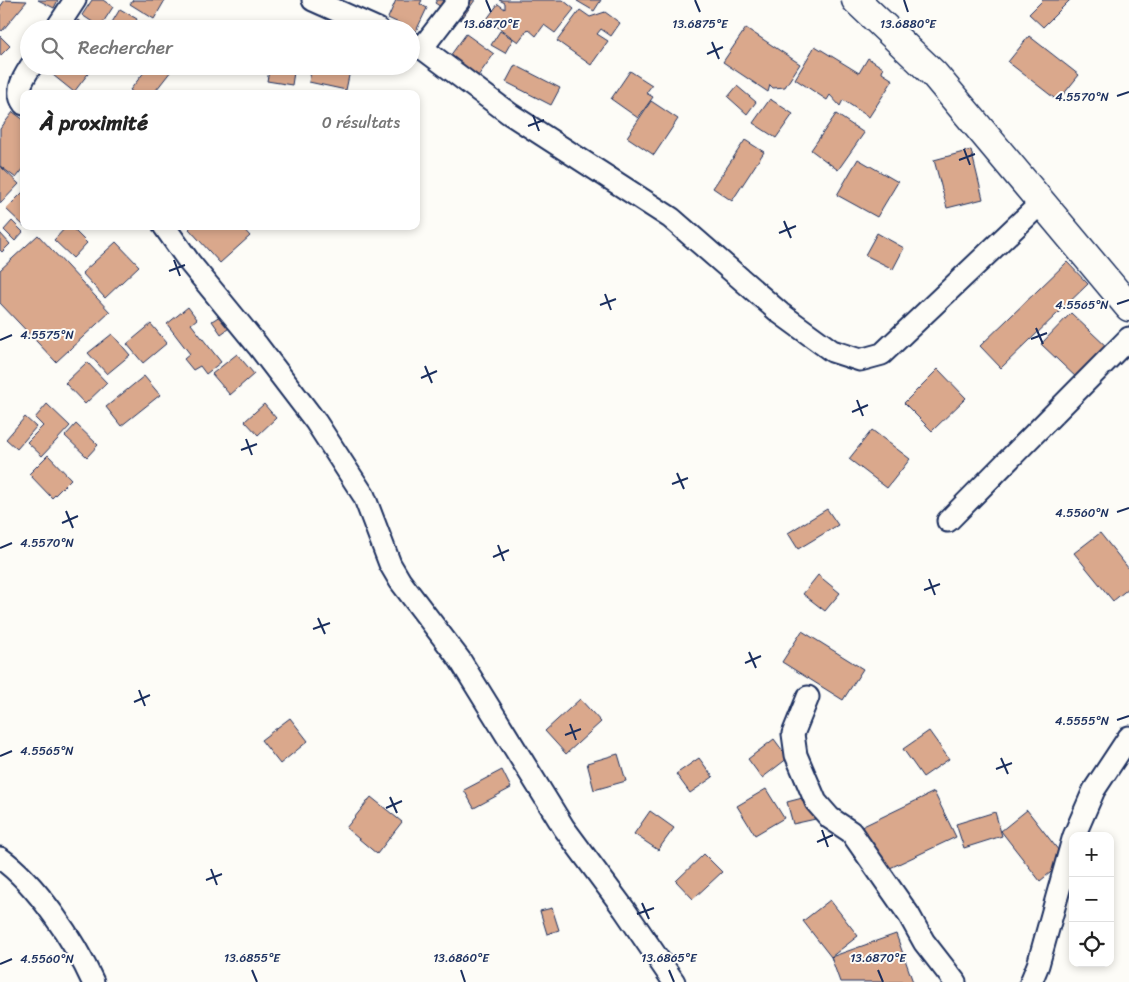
<!DOCTYPE html>
<html lang="fr">
<head>
<meta charset="utf-8">
<style>
  :root { --surface:#fff; --page:#f2f2f2; --text:#222; --muted:#767676; --line:#e0e0e0 }
  body { margin:0; font-family:Sriracha,sans-serif; background:var(--page); color:var(--text) }
  .controls { position:absolute; right:15px; bottom:15px; display:grid; overflow:hidden; border-radius:10px; box-shadow:0 2px 8px #0003 }
  .controls button { width:45px; height:45px; display:grid; place-items:center; padding:0; border:0; border-bottom:1px solid var(--line); background:var(--surface); color:var(--text); font:25px sans-serif }
  .list { margin:0; padding:0; list-style:none }
  h2 { display:flex; justify-content:space-between; align-items:center; height:65px; margin:0; padding:0 20px; font-size:21px }
  h2 small { font-size:16px; font-weight:400; color:var(--muted) }
  .icon { flex:none; width:28px; height:28px; fill:none; stroke:currentColor; stroke-width:2; stroke-linecap:round; stroke-linejoin:round }
  .map { position:relative; flex:none; width:1129px; height:982px; overflow:hidden }
  .search { position:absolute; background:var(--surface); box-shadow:0 2px 8px #0003; left:20px; top:20px; width:400px; height:55px; display:flex; align-items:center; gap:12px; box-sizing:border-box; padding:0 18px; border-radius:28px; color:var(--muted); font-size:19px }
  .panel { position:absolute; background:var(--surface); box-shadow:0 2px 8px #0003; left:20px; top:90px; width:400px; height:140px; border-radius:10px }
  .map>svg:first-child { display:block }
</style>
</head>
<body>
<div class="map">
<svg width="1129" height="982" viewBox="0 0 1129 982">
  <rect width="100%" height="100%" fill="#fdfcf7"/>
  <filter id="ink" filterUnits="userSpaceOnUse"><feTurbulence type="fractalNoise" baseFrequency=".02" numOctaves="2"/><feDisplacementMap in="SourceGraphic" scale="10" xChannelSelector="R" yChannelSelector="G"/><feConvolveMatrix kernelMatrix="1 2 1 2 8 2 1 2 1" color-interpolation-filters="sRGB"/></filter>
  <g filter="url(#ink)">
    <path fill="#daa88c" stroke="#1b2f5e" d="M5,0L27,1L2,31L0,29V7Z
      M38,0H58L54,8Z
      M92,0H103L113,7L100,27L82,15Z
      M133,0H165L154,19L130,4Z
      M396,0H422L420,4L427,8L416,31L388,18Z
      M437,0H475L461,20L435,3Z
      M499,0H563L574,9L555,33L544,25L536,36L528,29L518,42L487,19L498,4L505,9V3Z
      M578,0H601L594,11L577,1Z
      M1043,0H1070L1043,27L1029,14Z
      M120,9L137,19L132,29H108Z
      M580,10L590,17L605,12L620,23L611,36L601,29L597,34L608,41L591,65L557,41Z
      M78,20L89,29H71Z
      M746,28L800,64L785,87L773,88L770,85L768,92L723,62Z
      M500,31L513,39L505,53L491,45Z
      M466,34L494,54L478,76L450,56Z
      M0,36L10,46L0,56Z
      M1029,36L1079,75L1058,101L1008,62Z
      M815,46L859,73L868,58L883,68L882,73L893,80L869,117L843,100L840,106L830,95L827,100L795,79Z
      M515,65L560,88L551,105L506,82Z
      M44,66H94L74,92L43,67Z
      M149,66H175L153,94H135L130,90Z
      M270,66H295L292,85L267,81Z
      M312,66H351L346,90L309,82Z
      M630,71L652,85L646,93L653,97L638,118L611,99Z
      M737,86L756,102L747,114L728,97Z
      M770,99L793,114L776,138L753,123Z
      M651,101L678,119L654,155L627,137Z
      M13,112L24,120V168L16,178L0,166V129Z
      M836,114L864,133L838,170L811,150Z
      M745,140L764,152L732,201L713,188Z
      M971,150L983,199L947,208L934,160Z
      M858,159L898,182L877,217L837,195Z
      M0,166L19,184L1,203L0,202Z
      M24,191V226L6,209Z
      M12,221L23,232L15,241L4,230Z
      M67,226H70L87,243L73,258L54,240Z
      M192,226H215L217,228L219,226H241L250,236L220,263L189,229Z
      M0,233L10,244L2,252L0,250Z
      M877,233L904,248L893,269L865,255Z
      M38,235L110,312L56,362L0,303V270Z
      M116,242L139,266L105,298L82,273Z
      M1067,262L1088,284L1001,368L980,346Z
      M188,307L197,319L191,324L221,362L206,374L200,366L193,370L184,359L190,354L167,324Z
      M1071,313L1109,349L1079,380L1041,344Z
      M223,314L232,326L221,334L212,321Z
      M151,324L167,343L143,363L127,344Z
      M112,334L130,355L107,374L88,353Z
      M237,354L254,374L230,395L212,374Z
      M87,362L107,383L85,404L65,383Z
      M938,369L966,398L932,431L904,403Z
      M144,376L160,395L121,426L106,407Z
      M47,404L70,426L42,456L27,442L43,426L35,418Z
      M264,404L276,418L258,435L245,421Z
      M25,417L36,427L17,449L6,439Z
      M76,424L98,445L87,457L65,436Z
      M872,430L910,459L887,488L849,459Z
      M48,455L71,479L52,498L29,474Z
      M827,509L838,525L798,549L788,533Z
      M1100,533L1129,569V588L1113,601L1074,553Z
      M818,575L840,593L825,611L803,594Z
      M802,631L863,669L843,700L782,662Z
      M580,699L601,722L566,754L545,731Z
      M290,718L308,741L280,764L261,740Z
      M929,731L949,759L923,777L903,749Z
      M774,739L788,758L762,778L748,759Z
      M618,754L626,781L594,790L587,763Z
      M699,758L713,777L690,793L676,774Z
      M502,770L511,788L474,808L464,790Z
      M766,789L784,818L755,835L737,806Z
      M934,792L956,837L873,876L851,832Z
      M814,795L820,818L793,824L787,802Z
      M371,797L402,822L377,854L346,828Z
      M1027,810L1066,860L1040,881L1001,831Z
      M650,811L674,828L658,850L634,834Z
      M995,812L1002,836L964,848L956,824Z
      M704,854L722,872L693,899L676,881Z
      M830,900L858,936L831,957L803,921Z
      M552,908L559,930L547,934L540,911Z
      M896,934L913,982H840L831,957Z"/>
    <g fill="none" stroke-linecap="round" stroke-linejoin="round">
      <defs>
        <path id="minor" d="M313,0L378,29
          M56,29L75,0
          M411,43L422,48L510,114L671,218L780,313L832,351L860,360L882,354L1042,202
          M422,48L459,0
          M24,104C14,91 24,77 31,66
          M164,226L190,263L258,346L316,422L364,496L390,564L400,581L460,660L564,828L624,909L674,982
          M948,521L1129,338
          M808,697L793,734L796,755L816,802L830,818L851,832L909,915L924,942L955,982
          M1074,836L1094,790L1129,737
          M0,858C36,883 75,942 93,982
          M1031,982L1038,965L1073,839"/>
        <path id="tertiary" d="M856,0L934,74L1129,307"/>
      </defs>
      <use href="#minor" stroke="#1b2f5e" stroke-width="25"/>
      <use href="#tertiary" stroke="#1b2f5e" stroke-width="31"/>
      <use href="#minor" stroke="#fdfcf7" stroke-width="21"/>
      <use href="#tertiary" stroke="#fdfcf7" stroke-width="28"/>
    </g>
  </g>
  <path fill="none" stroke="#1b2f5e" stroke-width="2" d="M486,0L491,12M695,0L700,12M904,0L908,12M712,42L719,59M707,54L723,47M1117,96L1129,92M533,115L539,131M528,126L544,120M964,149L970,165M959,160L975,154M784,221L791,238M779,233L796,226M174,260L180,276M169,271L185,265M605,294L611,310M1117,304L1129,300M600,305L616,299M1036,328L1043,344M1031,339L1047,333M0,340L12,335M425,366L432,383M421,378L437,371M857,400L863,416M852,412L868,405M246,439L252,455M241,450L257,444M677,473L684,489M672,484L688,478M66,511L73,528M1117,512L1129,508M62,523L78,516M498,545L504,561M0,548L12,543M493,557L509,550M929,579L935,595M924,590L940,584M318,618L325,634M313,629L330,623M749,652L756,668M745,663L761,656M139,690L145,706M134,702L150,695M1117,720L1129,716M570,724L576,740M565,735L581,729M0,756L12,751M1001,758L1008,774M996,769L1012,763M390,797L397,813M386,808L402,801M822,830L828,847M817,842L833,835M211,869L217,885M206,880L222,874M642,903L649,919M637,914L654,908M0,964L12,959M252,970L257,982M461,970L465,982M669,970L674,982M878,970L883,982"/>
  <g font-size="12" text-anchor="middle" fill="#1b2f5e" stroke="#fdfcf7" stroke-width="4" stroke-linejoin="round" paint-order="stroke">
    <text x="491" y="28">13.6870°E</text>
    <text x="700" y="28">13.6875°E</text>
    <text x="908" y="28">13.6880°E</text>
    <text x="1082" y="101">4.5570°N</text>
    <text x="1082" y="309">4.5565°N</text>
    <text x="47" y="339">4.5575°N</text>
    <text x="1082" y="517">4.5560°N</text>
    <text x="47" y="547">4.5570°N</text>
    <text x="1082" y="725">4.5555°N</text>
    <text x="47" y="755">4.5565°N</text>
    <text x="252" y="962">13.6855°E</text>
    <text x="461" y="962">13.6860°E</text>
    <text x="669" y="962">13.6865°E</text>
    <text x="878" y="962">13.6870°E</text>
    <text x="47" y="963">4.5560°N</text>
  </g>
</svg>
<div class="controls">
<button>+</button>
<button>−</button>
<button><svg class="icon" aria-label="locate" viewBox="0 0 24 24"><circle cx="12" cy="12" r="6"/><path d="M12 2v4M12 18v4M2 12h4M18 12h4"/></svg></button>
</div>
<div class="search"><svg class="icon" aria-label="search" viewBox="0 0 24 24"><circle cx="10" cy="10" r="6"/><path d="M15 15l6 6"/></svg>Rechercher</div>
<section class="panel">
<h2>À proximité<small>0 résultats</small></h2>
<ul class="list">
</ul>
</section>
</div>
</body>
</html>
